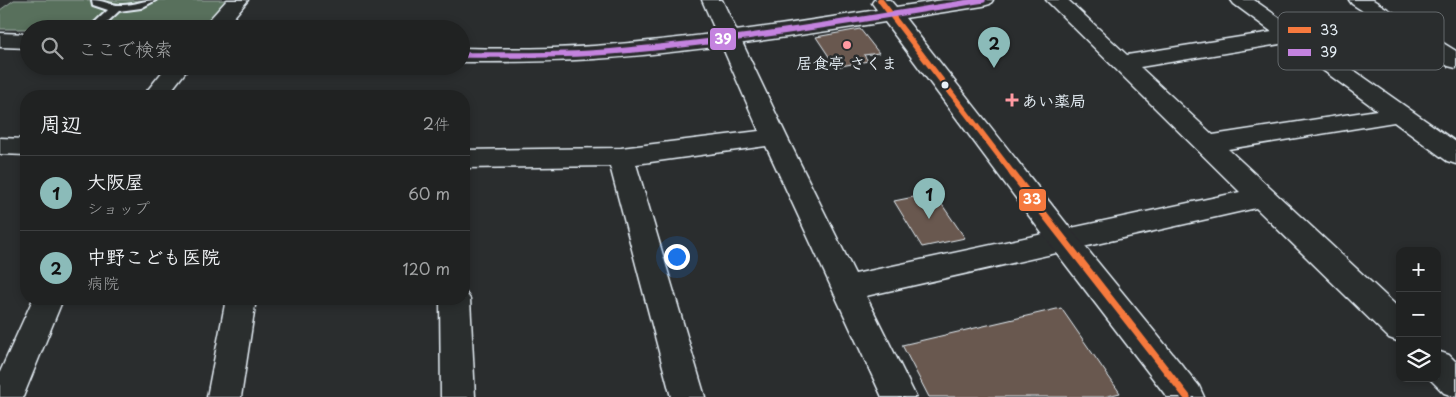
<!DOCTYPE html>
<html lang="ja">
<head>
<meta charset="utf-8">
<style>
  :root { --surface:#202222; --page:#282a2a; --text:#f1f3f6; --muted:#a2a4a5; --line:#3d3f40; --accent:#8bbbb9 }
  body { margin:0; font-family:"Playpen Sans","Klee One",sans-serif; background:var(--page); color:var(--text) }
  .controls { position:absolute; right:15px; bottom:15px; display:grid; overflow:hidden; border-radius:10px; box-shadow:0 2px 8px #0003 }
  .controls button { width:45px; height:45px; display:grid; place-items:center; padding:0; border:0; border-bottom:1px solid var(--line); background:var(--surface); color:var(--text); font:25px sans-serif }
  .you { position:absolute; left:676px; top:256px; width:18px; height:18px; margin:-12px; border:4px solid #fff; border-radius:50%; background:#1a73e8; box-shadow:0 0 0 8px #1a73e833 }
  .badge { display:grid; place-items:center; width:32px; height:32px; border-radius:50%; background:var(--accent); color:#111; font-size:16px; font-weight:700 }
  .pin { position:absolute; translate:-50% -41px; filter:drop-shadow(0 1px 2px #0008) }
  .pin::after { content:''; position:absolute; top:26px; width:18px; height:15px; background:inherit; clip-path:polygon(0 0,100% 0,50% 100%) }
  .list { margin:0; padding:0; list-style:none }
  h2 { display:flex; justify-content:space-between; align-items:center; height:65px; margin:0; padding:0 20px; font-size:21px }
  h2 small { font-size:16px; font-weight:400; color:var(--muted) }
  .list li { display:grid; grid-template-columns:32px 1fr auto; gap:15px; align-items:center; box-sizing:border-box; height:75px; padding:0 20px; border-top:1px solid var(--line) }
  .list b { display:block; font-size:19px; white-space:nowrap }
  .list p { margin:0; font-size:16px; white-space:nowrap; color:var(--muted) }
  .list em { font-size:16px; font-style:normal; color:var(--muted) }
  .icon { flex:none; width:28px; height:28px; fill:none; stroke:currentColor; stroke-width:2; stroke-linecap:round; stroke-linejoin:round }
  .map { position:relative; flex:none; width:1456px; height:397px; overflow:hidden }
  .search { position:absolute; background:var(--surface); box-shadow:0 2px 8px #0003; left:20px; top:20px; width:450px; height:55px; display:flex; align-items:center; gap:12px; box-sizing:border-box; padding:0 18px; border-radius:28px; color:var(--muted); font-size:19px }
  .panel { position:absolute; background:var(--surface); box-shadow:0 2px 8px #0003; left:20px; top:90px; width:450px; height:215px; border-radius:20px }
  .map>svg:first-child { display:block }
</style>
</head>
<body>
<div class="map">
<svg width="1456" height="397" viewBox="0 0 1456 397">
  <rect width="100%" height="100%" fill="#2a2d2e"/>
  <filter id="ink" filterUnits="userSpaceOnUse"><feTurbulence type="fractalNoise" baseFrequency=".02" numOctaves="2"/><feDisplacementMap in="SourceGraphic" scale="10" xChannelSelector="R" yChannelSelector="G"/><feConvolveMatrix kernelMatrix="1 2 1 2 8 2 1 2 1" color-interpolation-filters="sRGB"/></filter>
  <g filter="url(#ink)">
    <path fill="#586f5b" stroke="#a0b0aa" d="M14,0H227L200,29H0V10Z"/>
    <path fill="#695950" stroke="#e8f1f8" d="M860,29L879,53L864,55L868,61L836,67L816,37Z
      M934,193L965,238L922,247L894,201Z
      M1061,308L1120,393L1104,397H929L902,345Z"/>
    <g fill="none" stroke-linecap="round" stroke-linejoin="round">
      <defs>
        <path id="service" d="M92,0C103,0 111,6 123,5C135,5 144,0 156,0L141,8L119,11L100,29H88L108,10L93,5Z"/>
        <path id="minor" d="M227,0H248L224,29H201Z
          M702,0H722L787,137L855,274L1240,192L1046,0H1068L1127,55L1272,32L1234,4L1231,0H1254L1456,142V164L1447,161L1394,122L1228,149L1400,309V342L1389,338L1256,208L866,296L916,397H882L766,146L636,164L705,397H671L610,166L464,168V150L621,148L759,131ZM1286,43L1377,110L1213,135L1140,67Z
          M1349,0H1373L1456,51V68L1448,66L1352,4Z
          M167,66H190L167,96H143Z
          M0,138L26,139V155L0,154Z
          M464,290L470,299L475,397H441L440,299H464Z
          M33,299H63L23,397H0V372Z
          M226,299H256L241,397H207Z
          M1437,351L1449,355L1456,362V397L1444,393L1429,378H1437Z"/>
        <path id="tertiary" d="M874,0H890L896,7L943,0H993L990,4L983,6L905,18L1073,232L1199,386L1204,397H1167L1053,248L885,22C789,37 692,52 594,59C550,62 506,62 461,62V48C506,49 550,49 594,46C689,39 783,25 877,10L872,3Z
          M0,33L29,34V48L0,47Z"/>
      </defs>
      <use href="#service" stroke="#e8f1f8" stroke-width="4"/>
      <use href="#minor" stroke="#e8f1f8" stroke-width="3"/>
      <use href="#tertiary" stroke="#e8f1f8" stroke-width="3"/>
      <use href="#service" fill="#2a2d2e" fill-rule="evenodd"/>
      <use href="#minor" fill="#2a2d2e" fill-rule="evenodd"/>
      <use href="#tertiary" fill="#2a2d2e" fill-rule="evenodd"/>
      <defs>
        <path id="bus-1-far1" d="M880,0L1013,174"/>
        <path id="bus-1" d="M1012,173L1187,397"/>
        <path id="bus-2" d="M461,55C505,55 549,56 593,53C724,44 854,20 983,0"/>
      </defs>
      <use href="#bus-1-far1" stroke="#2a2d2e" stroke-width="9"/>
      <use href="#bus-1" stroke="#2a2d2e" stroke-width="11"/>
      <use href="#bus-2" stroke="#2a2d2e" stroke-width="9"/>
      <use href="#bus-1-far1" stroke="#f6793e" stroke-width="5.5"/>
      <use href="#bus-1" stroke="#f6793e" stroke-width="7"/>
      <use href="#bus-2" stroke="#c483df" stroke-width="5.5"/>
    </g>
  </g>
  <g fill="#ff9aa2" stroke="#2a2d2e" stroke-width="2">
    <circle cx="847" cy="45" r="5"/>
    <path d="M1009.5 92.5h5v5h5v5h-5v5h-5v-5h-5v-5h5z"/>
  </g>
  <circle fill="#e8f1f8" stroke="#2a2d2e" stroke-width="2" cx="945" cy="85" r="4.5"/>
  <g text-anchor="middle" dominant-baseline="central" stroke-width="5" stroke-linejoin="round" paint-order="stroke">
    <g font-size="16" font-weight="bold" fill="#e8f1f8" stroke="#2a2d2e">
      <text x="847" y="62">居食亭 さくま</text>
      <text x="1022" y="100" text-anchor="start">あい薬局</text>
    </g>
  </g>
  <rect x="1278" y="12" width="166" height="58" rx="8" fill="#2a2d2e" stroke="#63686b" stroke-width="1"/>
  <rect x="1288" y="27" width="23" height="6" fill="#f6793e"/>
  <rect x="1288" y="49" width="23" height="7" fill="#c483df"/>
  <g font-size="14" fill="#e8f1f8">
    <text x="1320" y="35">33</text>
    <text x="1320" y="57">39</text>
  </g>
  <g stroke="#2a2d2e" stroke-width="2">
    <rect x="709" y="27" width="28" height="24" rx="5" fill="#c483df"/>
    <rect x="1018" y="188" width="29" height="24" rx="5" fill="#f6793e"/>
  </g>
  <g font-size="14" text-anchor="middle" font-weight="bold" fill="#fff">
    <text x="723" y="44">39</text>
    <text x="1032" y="204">33</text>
  </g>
</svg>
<div class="controls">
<button>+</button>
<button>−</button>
<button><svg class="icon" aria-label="layers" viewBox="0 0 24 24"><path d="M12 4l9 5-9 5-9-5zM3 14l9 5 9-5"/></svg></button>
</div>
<div class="you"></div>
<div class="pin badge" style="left:929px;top:219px">1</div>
<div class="pin badge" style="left:994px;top:68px">2</div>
<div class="search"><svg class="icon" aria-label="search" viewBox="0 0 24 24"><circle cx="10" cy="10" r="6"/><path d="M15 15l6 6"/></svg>ここで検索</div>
<section class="panel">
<h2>周辺<small>2件</small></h2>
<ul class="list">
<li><span class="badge">1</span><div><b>大阪屋</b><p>ショップ</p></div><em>60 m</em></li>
<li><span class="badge">2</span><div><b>中野こども医院</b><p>病院</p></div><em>120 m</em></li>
</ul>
</section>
</div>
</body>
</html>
